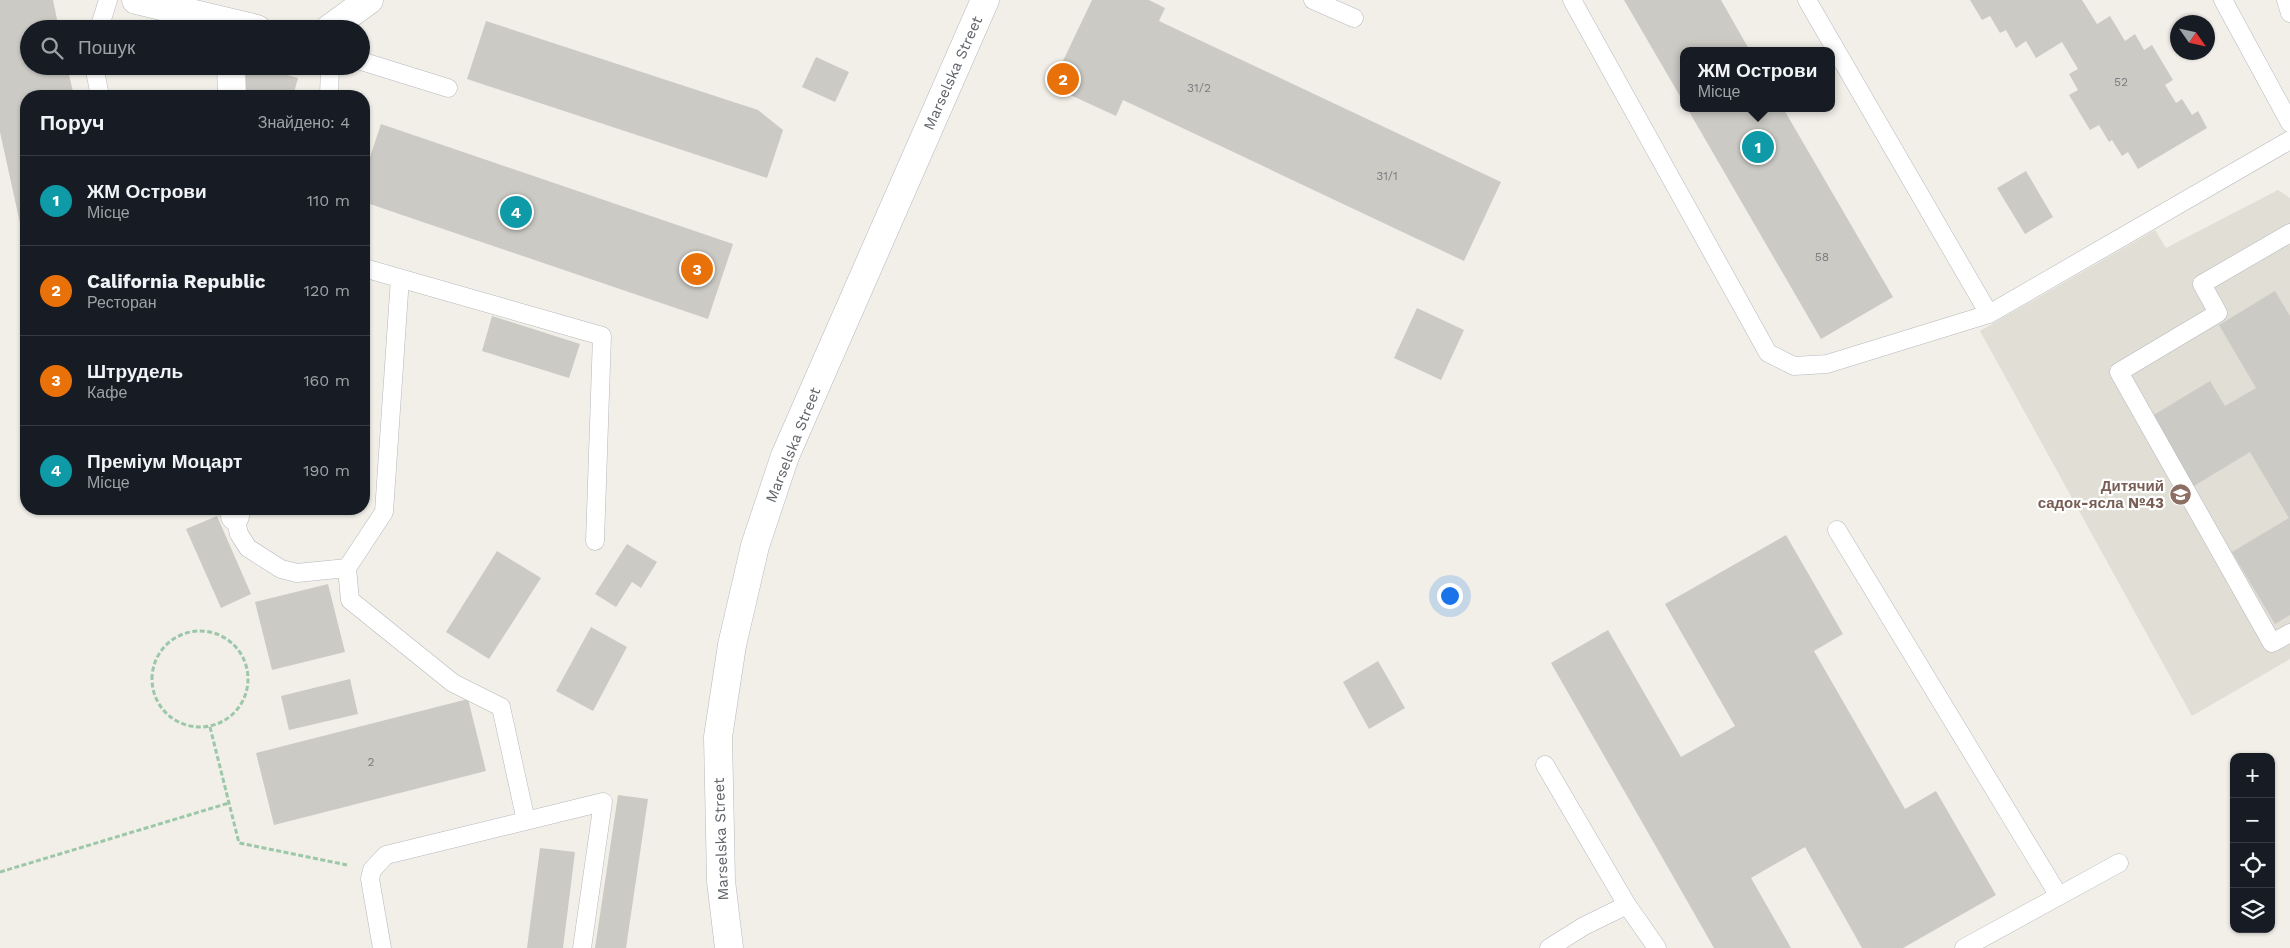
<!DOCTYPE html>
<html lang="uk">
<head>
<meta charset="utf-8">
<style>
  :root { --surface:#171b24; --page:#20242c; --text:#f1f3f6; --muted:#9ea1a6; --line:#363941; --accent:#ea4335 }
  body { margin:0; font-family:"Work Sans",sans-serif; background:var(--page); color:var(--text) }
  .controls { position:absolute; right:15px; bottom:15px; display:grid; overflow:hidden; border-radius:10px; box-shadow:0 1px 4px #0004 }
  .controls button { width:45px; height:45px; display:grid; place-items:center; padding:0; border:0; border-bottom:1px solid var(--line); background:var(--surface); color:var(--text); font:25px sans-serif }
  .compass { position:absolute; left:2170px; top:15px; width:45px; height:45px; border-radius:50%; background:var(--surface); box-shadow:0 1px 4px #0004; rotate:124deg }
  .you { position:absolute; left:1449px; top:595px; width:18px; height:18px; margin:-12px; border:4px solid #fff; border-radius:50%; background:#1a73e8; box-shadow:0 0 0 8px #1a73e833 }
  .badge { display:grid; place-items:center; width:32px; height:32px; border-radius:50%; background:var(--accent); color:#fff; font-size:16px; font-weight:700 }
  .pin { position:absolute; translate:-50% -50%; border:2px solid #fff; box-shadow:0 1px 5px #0006 }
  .popup { position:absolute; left:1680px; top:47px; width:155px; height:65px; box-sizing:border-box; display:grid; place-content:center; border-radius:10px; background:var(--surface); filter:drop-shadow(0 1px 4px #0005); font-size:16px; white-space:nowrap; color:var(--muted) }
  .popup b { font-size:19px; color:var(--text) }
  .popup::after { content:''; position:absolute; left:50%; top:100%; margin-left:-10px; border:10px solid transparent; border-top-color:var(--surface) }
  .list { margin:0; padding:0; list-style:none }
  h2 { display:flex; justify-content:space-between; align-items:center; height:65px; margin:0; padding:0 20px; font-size:21px }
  h2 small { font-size:16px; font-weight:400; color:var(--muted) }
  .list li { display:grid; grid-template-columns:32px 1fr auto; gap:15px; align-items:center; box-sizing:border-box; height:90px; padding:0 20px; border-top:1px solid var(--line) }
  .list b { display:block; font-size:19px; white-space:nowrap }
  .list p { margin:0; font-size:16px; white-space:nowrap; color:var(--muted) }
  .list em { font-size:16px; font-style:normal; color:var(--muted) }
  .icon { flex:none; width:28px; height:28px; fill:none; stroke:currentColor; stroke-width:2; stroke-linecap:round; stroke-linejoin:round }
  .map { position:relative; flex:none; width:2290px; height:948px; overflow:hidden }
  .search { position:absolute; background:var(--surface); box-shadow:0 1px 4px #0004; left:20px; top:20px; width:350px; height:55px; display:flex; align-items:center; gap:12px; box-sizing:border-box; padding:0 18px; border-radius:28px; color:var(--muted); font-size:19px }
  .panel { position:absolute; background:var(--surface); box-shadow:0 1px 4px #0004; left:20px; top:90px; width:350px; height:425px; border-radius:20px }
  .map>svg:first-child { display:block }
</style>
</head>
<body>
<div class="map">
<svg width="2290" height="948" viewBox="0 0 2290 948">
  <rect width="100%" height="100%" fill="#f1efe8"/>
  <path fill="#e1ded6" d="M2278,190L2290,198V659L2192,716L1980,331L2155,230L2166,248Z"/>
  <path fill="#cccac5" d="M0,0H53L59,29H29V66H67L74,96H26L25,246L0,132Z
    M1092,0H1149L1165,8L1159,21L1501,182L1464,261L1123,100L1116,116L1051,86Z
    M1624,0H1721L1750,51H1684V103Z
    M1970,0H2082L2097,24L2110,16L2125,41L2135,34L2144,50L2152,45L2173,80L2165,85L2176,103L2182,99L2192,115L2198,111L2207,128L2138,169L2128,152L2122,156L2112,140L2109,142L2099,125L2090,130L2069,95L2078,90L2069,74L2078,69L2062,42L2036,58L2026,41L2016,48L2006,30L2000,33L1990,16L1982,20Z
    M486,21L758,110L783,130L767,178L467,79Z
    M816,57L849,72L835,102L802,87Z
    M246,66H255L298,78L293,96H249L239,93Z
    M1687,108H1783L1893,297L1821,339Z
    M381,124L733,244L708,319L364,202V175Z
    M2026,171L2053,217L2025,234L1997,188Z
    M2275,291L2290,316V615L2275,624L2232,552L2289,518L2250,452L2194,486L2152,416L2210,381L2225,406L2256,388L2219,325Z
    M1417,308L1464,330L1441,380L1394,358Z
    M492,316L580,344L569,378L482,351Z
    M269,509H344V513L269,512Z
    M217,516L251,594L221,608L186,529Z
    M1786,535L1843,634L1814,651L1905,809L1936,791L1996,895L1903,948H1862L1805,847L1751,878L1791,948H1714L1551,663L1608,630L1681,757L1735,726L1665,604Z
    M627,544L657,562L641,588L632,582L616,607L595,594Z
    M497,551L541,578L489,659L446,632Z
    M328,584L345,652L272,670L255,602Z
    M591,627L627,647L593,711L556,691Z
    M1378,661L1405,708L1369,729L1343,682Z
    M350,679L358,714L289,730L281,696Z
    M468,699L486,771L274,825L256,753Z
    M618,795L648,799L626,948H595Z
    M540,848L575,852L563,948H527Z"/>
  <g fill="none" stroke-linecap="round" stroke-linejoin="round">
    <defs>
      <path id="service" d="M1313,0L1354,18
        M1572,0L1768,353L1794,366L1827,364L1989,314L2290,140
        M1807,0L1989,314
        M2223,0L2290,123
        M2286,0L2290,13
        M99,29L108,0
        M361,61L448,88
        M94,66L100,96
        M329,96L330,66
        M2290,233L2202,284L2218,313L2119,372L2272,643L2290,633
        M364,268L602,336L595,541
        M400,278L384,512L347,568L350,600L453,683L501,707L526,821
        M235,516L239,534L248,548L281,569L297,573L347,568
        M1837,530L2059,896
        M1545,765L1627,905
        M382,948L370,879L372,870L386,855L603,802L582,948
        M1549,948L1584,926L1627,905L1657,948
        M1964,948L2119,863"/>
      <path id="minor" d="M136,0L257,29
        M329,29L369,0
        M231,66L232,96
        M235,516V509"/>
      <path id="tertiary" d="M729,948L721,881L718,737L732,645L755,546L785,456L985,0"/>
    </defs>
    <use href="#service" stroke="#b5b8bc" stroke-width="19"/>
    <use href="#minor" stroke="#b5b8bc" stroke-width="29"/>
    <use href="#tertiary" stroke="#b5b8bc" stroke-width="29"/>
    <path stroke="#9cc7a9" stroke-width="3" stroke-dasharray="5 2.5" stroke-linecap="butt" d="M152 679a48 48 0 1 1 96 0a48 48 0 1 1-96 0Z
      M210,727L239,843L347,865
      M0,872L229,803"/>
    <use href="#service" stroke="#fff" stroke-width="18"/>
    <use href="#minor" stroke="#fff" stroke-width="28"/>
    <use href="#tertiary" stroke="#fff" stroke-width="28"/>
  </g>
  <defs>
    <symbol id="school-disc" viewBox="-11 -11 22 22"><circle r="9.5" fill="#8d6e63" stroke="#fff"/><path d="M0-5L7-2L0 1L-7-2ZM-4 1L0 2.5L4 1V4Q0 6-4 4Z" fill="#fff"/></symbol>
  </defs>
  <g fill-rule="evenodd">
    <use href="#school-disc" x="2168" y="482" width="25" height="25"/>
  </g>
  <g text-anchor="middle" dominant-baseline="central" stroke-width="4.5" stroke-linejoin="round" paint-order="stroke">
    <g font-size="12" fill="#7a7d7f">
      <text x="2121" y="82">52</text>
      <text x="1199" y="88">31/2</text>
      <text x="1387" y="176">31/1</text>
      <text x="1822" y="257">58</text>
      <text x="371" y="762">2</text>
    </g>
    <g font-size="15" fill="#5f6368" stroke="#fff">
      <text transform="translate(953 73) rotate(-66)">Marselska Street</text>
      <text transform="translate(793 445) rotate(-68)">Marselska Street</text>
      <text transform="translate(721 839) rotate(-92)">Marselska Street</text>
    </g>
    <g font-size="15" font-weight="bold" fill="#785e54" stroke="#fff" text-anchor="end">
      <text x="2164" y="486">Дитячий<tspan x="2164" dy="17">садок-ясла №43</tspan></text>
    </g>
  </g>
</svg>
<div class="controls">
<button>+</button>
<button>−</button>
<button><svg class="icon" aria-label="locate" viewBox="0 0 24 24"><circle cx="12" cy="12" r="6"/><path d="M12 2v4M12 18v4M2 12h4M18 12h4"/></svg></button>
<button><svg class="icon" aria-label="layers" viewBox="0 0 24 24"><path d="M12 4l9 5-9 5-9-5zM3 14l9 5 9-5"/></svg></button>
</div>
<svg class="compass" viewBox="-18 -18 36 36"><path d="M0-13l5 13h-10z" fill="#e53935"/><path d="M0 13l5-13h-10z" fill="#9ea1a6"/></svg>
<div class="you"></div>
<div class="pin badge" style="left:1758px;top:147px;background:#0f9aa8">1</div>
<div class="popup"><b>ЖМ Острови</b>Місце</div>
<div class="pin badge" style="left:1063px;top:79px;background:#e8710a">2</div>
<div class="pin badge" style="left:697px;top:269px;background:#e8710a">3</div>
<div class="pin badge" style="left:516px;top:212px;background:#0f9aa8">4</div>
<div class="search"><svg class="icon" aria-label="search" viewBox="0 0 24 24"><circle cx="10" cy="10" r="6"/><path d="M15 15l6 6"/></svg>Пошук</div>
<section class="panel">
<h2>Поруч<small>Знайдено: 4</small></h2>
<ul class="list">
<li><span class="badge" style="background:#0f9aa8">1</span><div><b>ЖМ Острови</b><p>Місце</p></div><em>110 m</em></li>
<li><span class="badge" style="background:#e8710a">2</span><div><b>California Republic</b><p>Ресторан</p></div><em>120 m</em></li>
<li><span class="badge" style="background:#e8710a">3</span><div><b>Штрудель</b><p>Кафе</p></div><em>160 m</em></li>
<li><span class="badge" style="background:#0f9aa8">4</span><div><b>Преміум Моцарт</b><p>Місце</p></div><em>190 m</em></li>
</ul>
</section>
</div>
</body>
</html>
